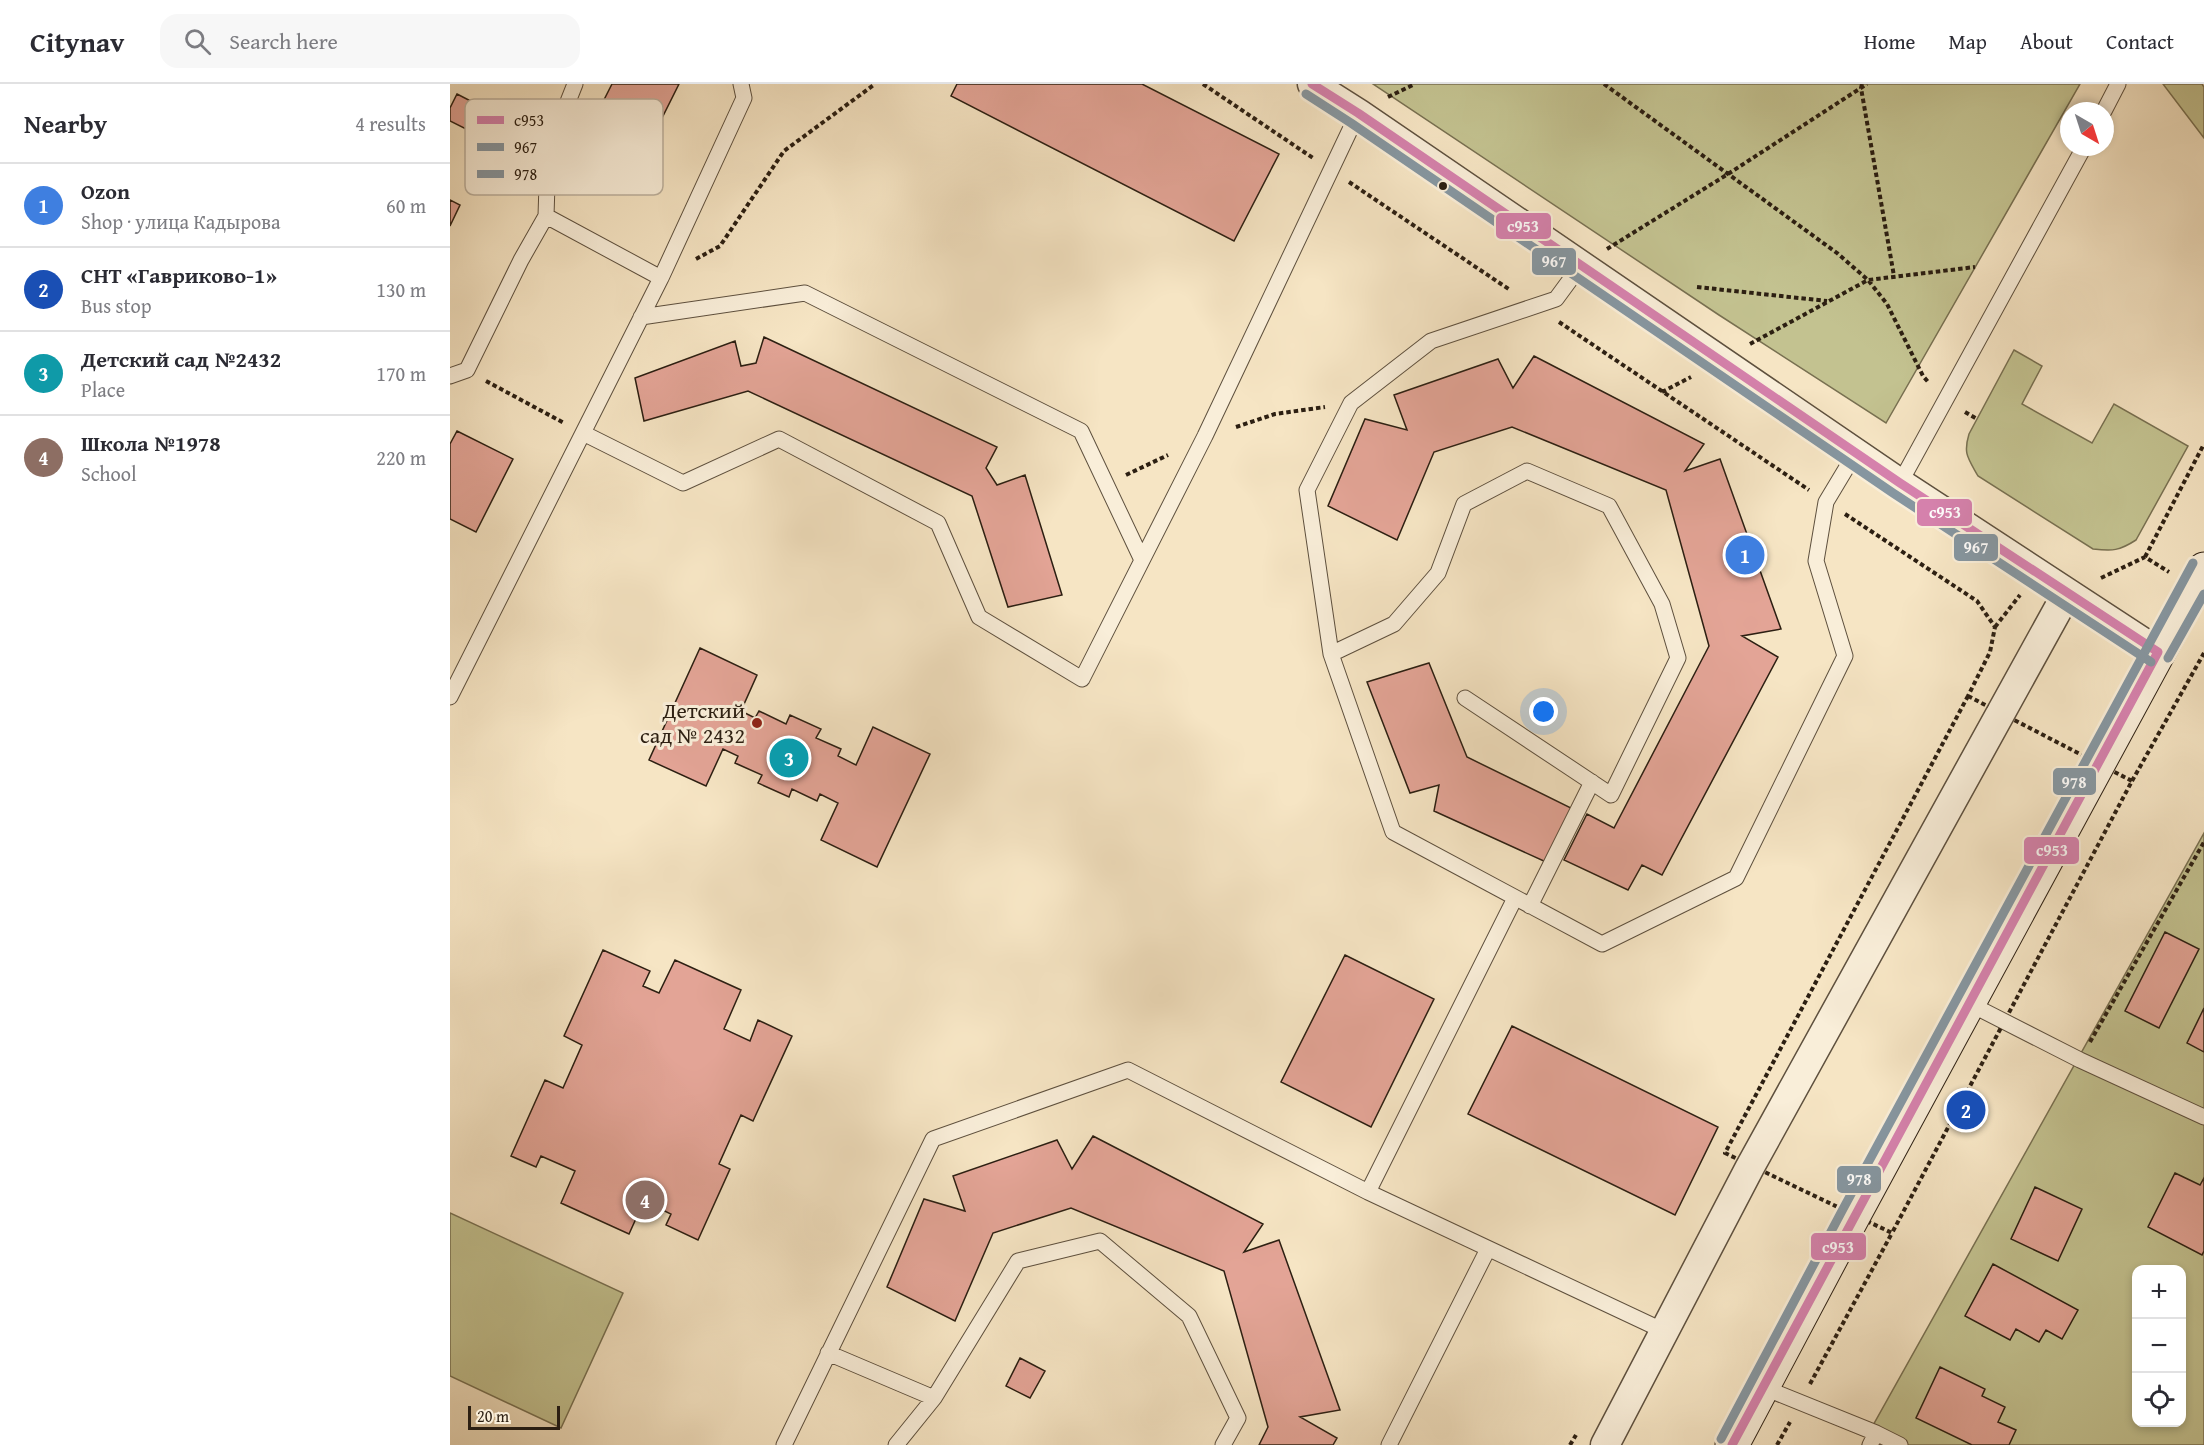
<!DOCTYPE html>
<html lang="en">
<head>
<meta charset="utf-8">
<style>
  :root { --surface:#fff; --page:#f7f7f7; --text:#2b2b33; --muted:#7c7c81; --line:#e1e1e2; --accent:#0f766e }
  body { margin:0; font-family:"Gentium Book Plus",serif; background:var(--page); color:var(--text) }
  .controls { position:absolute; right:18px; bottom:18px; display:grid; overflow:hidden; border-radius:12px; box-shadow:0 3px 9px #0003 }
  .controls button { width:54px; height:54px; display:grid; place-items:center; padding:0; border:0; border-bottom:2px solid var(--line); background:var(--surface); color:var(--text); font:30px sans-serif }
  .compass { position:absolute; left:1610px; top:18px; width:54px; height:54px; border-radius:50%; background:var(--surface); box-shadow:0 3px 9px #0003; rotate:141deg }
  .scale { position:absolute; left:18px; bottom:15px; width:92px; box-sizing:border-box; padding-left:6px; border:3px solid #2c1f12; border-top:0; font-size:16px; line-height:21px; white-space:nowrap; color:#2c1f12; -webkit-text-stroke:4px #f9eed9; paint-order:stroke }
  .you { position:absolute; left:1094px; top:628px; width:21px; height:21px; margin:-15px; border:4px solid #fff; border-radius:50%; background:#1a73e8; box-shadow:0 0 0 9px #1a73e833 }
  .badge { display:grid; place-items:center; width:39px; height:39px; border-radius:50%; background:var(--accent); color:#fff; font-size:20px; font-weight:700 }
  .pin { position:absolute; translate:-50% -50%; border:3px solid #fff; box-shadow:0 2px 6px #0006 }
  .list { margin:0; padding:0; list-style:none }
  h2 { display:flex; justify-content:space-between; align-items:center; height:78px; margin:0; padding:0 24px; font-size:26px }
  h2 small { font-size:20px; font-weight:400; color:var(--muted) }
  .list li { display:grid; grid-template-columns:39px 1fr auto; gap:18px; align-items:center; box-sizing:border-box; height:84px; padding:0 24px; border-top:2px solid var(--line) }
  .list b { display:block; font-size:22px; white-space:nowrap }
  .list p { margin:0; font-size:20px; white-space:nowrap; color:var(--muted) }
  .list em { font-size:20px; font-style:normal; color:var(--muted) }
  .icon { flex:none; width:33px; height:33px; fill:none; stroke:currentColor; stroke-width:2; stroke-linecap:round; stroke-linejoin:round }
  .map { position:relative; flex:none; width:1754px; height:1361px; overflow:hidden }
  header { display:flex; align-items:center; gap:36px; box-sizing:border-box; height:84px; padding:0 30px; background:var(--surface); border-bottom:2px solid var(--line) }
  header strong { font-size:28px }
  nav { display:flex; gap:33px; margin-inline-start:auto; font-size:21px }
  .search { width:420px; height:54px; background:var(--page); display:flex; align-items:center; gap:15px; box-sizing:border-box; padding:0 21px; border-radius:18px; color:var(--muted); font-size:22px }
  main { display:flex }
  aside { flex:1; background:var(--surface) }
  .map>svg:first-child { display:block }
</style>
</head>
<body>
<header>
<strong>Citynav</strong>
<div class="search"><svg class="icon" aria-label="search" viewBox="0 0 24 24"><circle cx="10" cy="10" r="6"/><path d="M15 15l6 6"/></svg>Search here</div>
<nav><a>Home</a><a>Map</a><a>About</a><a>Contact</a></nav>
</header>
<main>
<aside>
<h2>Nearby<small>4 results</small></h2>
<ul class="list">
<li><span class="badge" style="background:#3f7fe0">1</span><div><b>Ozon</b><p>Shop · улица Кадырова</p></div><em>60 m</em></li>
<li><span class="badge" style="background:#1a4fb4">2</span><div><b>СНТ «Гавриково-1»</b><p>Bus stop</p></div><em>130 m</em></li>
<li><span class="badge" style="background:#0f9aa8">3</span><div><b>Детский сад №2432</b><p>Place</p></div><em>170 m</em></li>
<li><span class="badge" style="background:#8d6e63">4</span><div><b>Школа №1978</b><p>School</p></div><em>220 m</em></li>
</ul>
</aside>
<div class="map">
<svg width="1754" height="1361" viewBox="0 0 1754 1361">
  <rect width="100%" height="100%" fill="#f6e5c4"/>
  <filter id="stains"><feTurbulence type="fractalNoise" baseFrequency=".00333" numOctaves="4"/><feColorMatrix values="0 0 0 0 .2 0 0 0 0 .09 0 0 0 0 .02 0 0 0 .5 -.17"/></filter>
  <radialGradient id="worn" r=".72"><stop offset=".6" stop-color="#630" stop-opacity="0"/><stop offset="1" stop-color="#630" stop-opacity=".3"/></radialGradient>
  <path fill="#c3c290" stroke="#787051" stroke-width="1.5" fill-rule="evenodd" d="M923,0H1630L1436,339L1269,231Z
    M1713,0H1752L1754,3V54Z
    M1564,266L1592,282L1572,320L1642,359L1664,320L1738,362L1686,456C1669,467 1663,467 1643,465L1528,392C1518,374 1513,370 1519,350Z
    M1754,749V1361H1412ZM1686,1186H1732V1338H1686Z
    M0,1129L173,1209L111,1344L0,1292Z"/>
  <path fill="#e3a496" stroke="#2c1f12" stroke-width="1.5" d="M162,0H229L178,102L123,77Z
    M507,0H692L829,70L784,157L501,12Z
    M7,10L44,29L32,53L0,37V24Z
    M0,116L10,121L0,142Z
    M314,253L547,363L536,384L547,401L575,391L612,511L558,523L522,412L298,307L194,337L185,294L285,257L291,282L306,279Z
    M1084,272L1254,360L1235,387L1270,375L1331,545L1292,552L1328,573L1212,791L1192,781L1178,806L1114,776L1137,730L1164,744L1259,562L1216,406L1062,343L984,368L947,456L878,422L915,335L957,346L944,311L1048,275L1063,304Z
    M7,347L63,375L26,448L0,435V360Z
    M250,564L307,591L291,627L305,634L309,627L336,640L340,631L371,645L366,654L391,665L388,672L406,681L423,643L480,670L427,783L371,756L388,719L370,710L367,717L342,705L339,713L308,699L312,691L285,679L288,672L273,665L256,702L199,676Z
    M979,579L1017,673L1121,724L1096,778L984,727L989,701L960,709L917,598Z
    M1715,848L1749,865L1709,944L1675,927Z
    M153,866L200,887L193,902L209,909L225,876L291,906L274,945L300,957L308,936L342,952L303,1037L291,1031L269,1080L280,1085L248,1156L216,1141L221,1130L194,1117L179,1150L111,1119L125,1087L91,1072L86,1083L61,1072L95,996L113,1004L132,961L114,952Z
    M895,871L984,915L921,1043L831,998Z
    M1754,924V968L1737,959Z
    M1062,942L1268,1043L1225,1131L1018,1030Z
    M643,1052L813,1140L794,1168L829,1156L890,1326L850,1333L887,1354L883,1361H809L818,1343L774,1187L621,1124L543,1149L505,1237L437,1203L474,1115L515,1127L503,1092L607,1056L622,1085Z
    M1725,1089L1750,1101L1754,1094V1167L1752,1171L1698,1143Z
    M1585,1103L1632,1125L1608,1177L1561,1155Z
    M1543,1180L1628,1226L1612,1255L1596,1246L1589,1258L1566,1245L1560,1256L1515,1232Z
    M570,1274L595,1287L580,1314L556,1302Z
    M1490,1283L1535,1305L1532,1312L1555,1323L1548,1338L1566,1346L1559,1361H1522L1466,1334Z"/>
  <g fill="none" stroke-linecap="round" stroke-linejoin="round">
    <defs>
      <path id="lane" d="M1654,27L1668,0
        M96,132L98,68L125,0
        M1131,181L1106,215L981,257L901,319L857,406L881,570L943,748L1152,860L1286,794L1395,572L1366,477L1376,418L1406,368
        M211,194L294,14L291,0
        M191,233L355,209L631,347L692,476
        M0,292L17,286L71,176L96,132L211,194L0,613
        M133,349L233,399L329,355L488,439L529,533L632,595L755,352L908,29
        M1450,399L1634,63
        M881,570L944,540L988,489L1014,420L1077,387L1159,422L1212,520L1228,574L1161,711L1015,614
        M1080,822L1142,698
        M1518,919L1630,976L1754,1033
        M918,1108L1065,814
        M378,1269L484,1314L568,1177L650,1157L739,1232L788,1334L773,1361
        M1312,1303L1426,1349
        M334,1361L483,1055L678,986L918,1108L1214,1247
        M446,1361L484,1314
        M939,1361L1038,1165
        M1420,1361L1426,1349L1450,1361"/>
      <path id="street" d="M862,0L908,29L1450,399L1708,568
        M1155,1361L1300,1083L1617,509"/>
      <path id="secondary" d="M1282,1361L1404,1131L1754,485"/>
    </defs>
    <use href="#lane" stroke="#5e503e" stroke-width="17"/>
    <use href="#street" stroke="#5e503e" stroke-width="31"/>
    <use href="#secondary" stroke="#2c1f12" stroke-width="35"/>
    <path stroke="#2c1f12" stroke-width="4" stroke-dasharray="4.5 3" stroke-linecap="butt" d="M753,0L863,74
      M1154,0L1387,169L1418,196L1437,220L1473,292L1479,299
      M1412,0L1411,4L1444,192
      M938,13L965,0
      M899,98L1060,206
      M1157,165L1278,90L1417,0
      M246,175L270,162L334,67L425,0
      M1247,203L1377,217
      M1109,238L1359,406
      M1300,260L1418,196L1525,183
      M36,297L114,339
      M1212,308L1241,293
      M1515,328L1527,335
      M786,343L825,330L875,323
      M676,391L718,371
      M1395,430L1527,517L1545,543L1540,568L1518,612
      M1695,473L1754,360
      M1651,494L1695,473L1719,488
      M1545,543L1570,511
      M1518,612L1682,697L1442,1149L1275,1069Z
      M1682,697L1754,569
      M1640,958L1754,758
      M1360,1300L1442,1149
      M1120,1361L1126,1351
      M1327,1361L1340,1338"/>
    <use href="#lane" stroke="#f9eed9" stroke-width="15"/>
    <use href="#street" stroke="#f9eed9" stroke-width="28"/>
    <use href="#secondary" stroke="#f9eed9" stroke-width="33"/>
    <defs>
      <path id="bus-1" d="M862,0L908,29L1450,399L1708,568
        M1282,1361L1708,568"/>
      <path id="bus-2" d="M856,10L901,39L1443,409L1701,578
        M1718,574L1754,510"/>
      <path id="bus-3" d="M1271,1355L1393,1125L1743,479"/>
    </defs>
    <use href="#bus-1" stroke="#f9eed9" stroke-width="14"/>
    <use href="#bus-2" stroke="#f9eed9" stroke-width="14"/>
    <use href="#bus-3" stroke="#f9eed9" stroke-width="14"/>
    <use href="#bus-1" stroke="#d581ac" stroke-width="9"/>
    <use href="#bus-2" stroke="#8696a0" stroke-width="9"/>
    <use href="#bus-3" stroke="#8696a0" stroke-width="9"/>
  </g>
  <circle fill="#2c1f12" stroke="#f9eed9" stroke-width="2" cx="993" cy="102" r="5"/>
  <circle fill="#8f2418" stroke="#f9eed9" stroke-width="2" cx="307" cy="639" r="6"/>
  <g text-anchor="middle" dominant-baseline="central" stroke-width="6" stroke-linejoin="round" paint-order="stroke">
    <g font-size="22" fill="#2c1f12" stroke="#f9eed9" text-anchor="end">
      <text x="295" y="626">Детский<tspan x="295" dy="25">сад № 2432</tspan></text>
    </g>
  </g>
  <rect x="15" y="15" width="198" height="96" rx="9" fill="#f9eed9" stroke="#bcb09d" stroke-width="1.5"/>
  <rect x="27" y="32" width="27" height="8" fill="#d581ac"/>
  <rect x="27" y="59" width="27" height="8" fill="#8696a0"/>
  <rect x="27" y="86" width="27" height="8" fill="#8696a0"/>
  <g font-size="16" fill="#2c1f12">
    <text x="64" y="42">с953</text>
    <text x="64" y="69">967</text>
    <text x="64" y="96">978</text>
  </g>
  <g stroke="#f9eed9" stroke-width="2">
    <rect x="1045" y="128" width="57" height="28" rx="6" fill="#d581ac"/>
    <rect x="1081" y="163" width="46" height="29" rx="6" fill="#8696a0"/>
    <rect x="1466" y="414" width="57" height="29" rx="6" fill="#d581ac"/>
    <rect x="1503" y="449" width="46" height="29" rx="6" fill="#8696a0"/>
    <rect x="1602" y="683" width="45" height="29" rx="6" fill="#8696a0"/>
    <rect x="1573" y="752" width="57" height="29" rx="6" fill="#d581ac"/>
    <rect x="1386" y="1081" width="46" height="29" rx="6" fill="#8696a0"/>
    <rect x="1360" y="1148" width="57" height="29" rx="6" fill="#d581ac"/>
  </g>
  <g font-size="16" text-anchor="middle" font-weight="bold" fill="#fff">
    <text x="1073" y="148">с953</text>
    <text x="1104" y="183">967</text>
    <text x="1495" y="434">с953</text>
    <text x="1526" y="469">967</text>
    <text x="1624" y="704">978</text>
    <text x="1602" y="772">с953</text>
    <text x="1409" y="1101">978</text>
    <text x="1388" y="1169">с953</text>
  </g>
  <rect width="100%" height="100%" filter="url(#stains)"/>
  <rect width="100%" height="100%" fill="url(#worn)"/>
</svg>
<div class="controls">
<button>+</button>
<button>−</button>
<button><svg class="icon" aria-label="locate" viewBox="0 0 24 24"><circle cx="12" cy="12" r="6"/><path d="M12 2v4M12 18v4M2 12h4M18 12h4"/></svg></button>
</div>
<svg class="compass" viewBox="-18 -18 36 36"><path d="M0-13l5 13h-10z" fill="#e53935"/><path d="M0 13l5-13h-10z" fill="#7c7c81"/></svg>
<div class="scale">20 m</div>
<div class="you"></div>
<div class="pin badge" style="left:1295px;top:471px;background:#3f7fe0">1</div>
<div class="pin badge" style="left:1516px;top:1026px;background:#1a4fb4">2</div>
<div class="pin badge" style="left:339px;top:674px;background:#0f9aa8">3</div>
<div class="pin badge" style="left:195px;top:1116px;background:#8d6e63">4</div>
</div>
</main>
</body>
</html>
